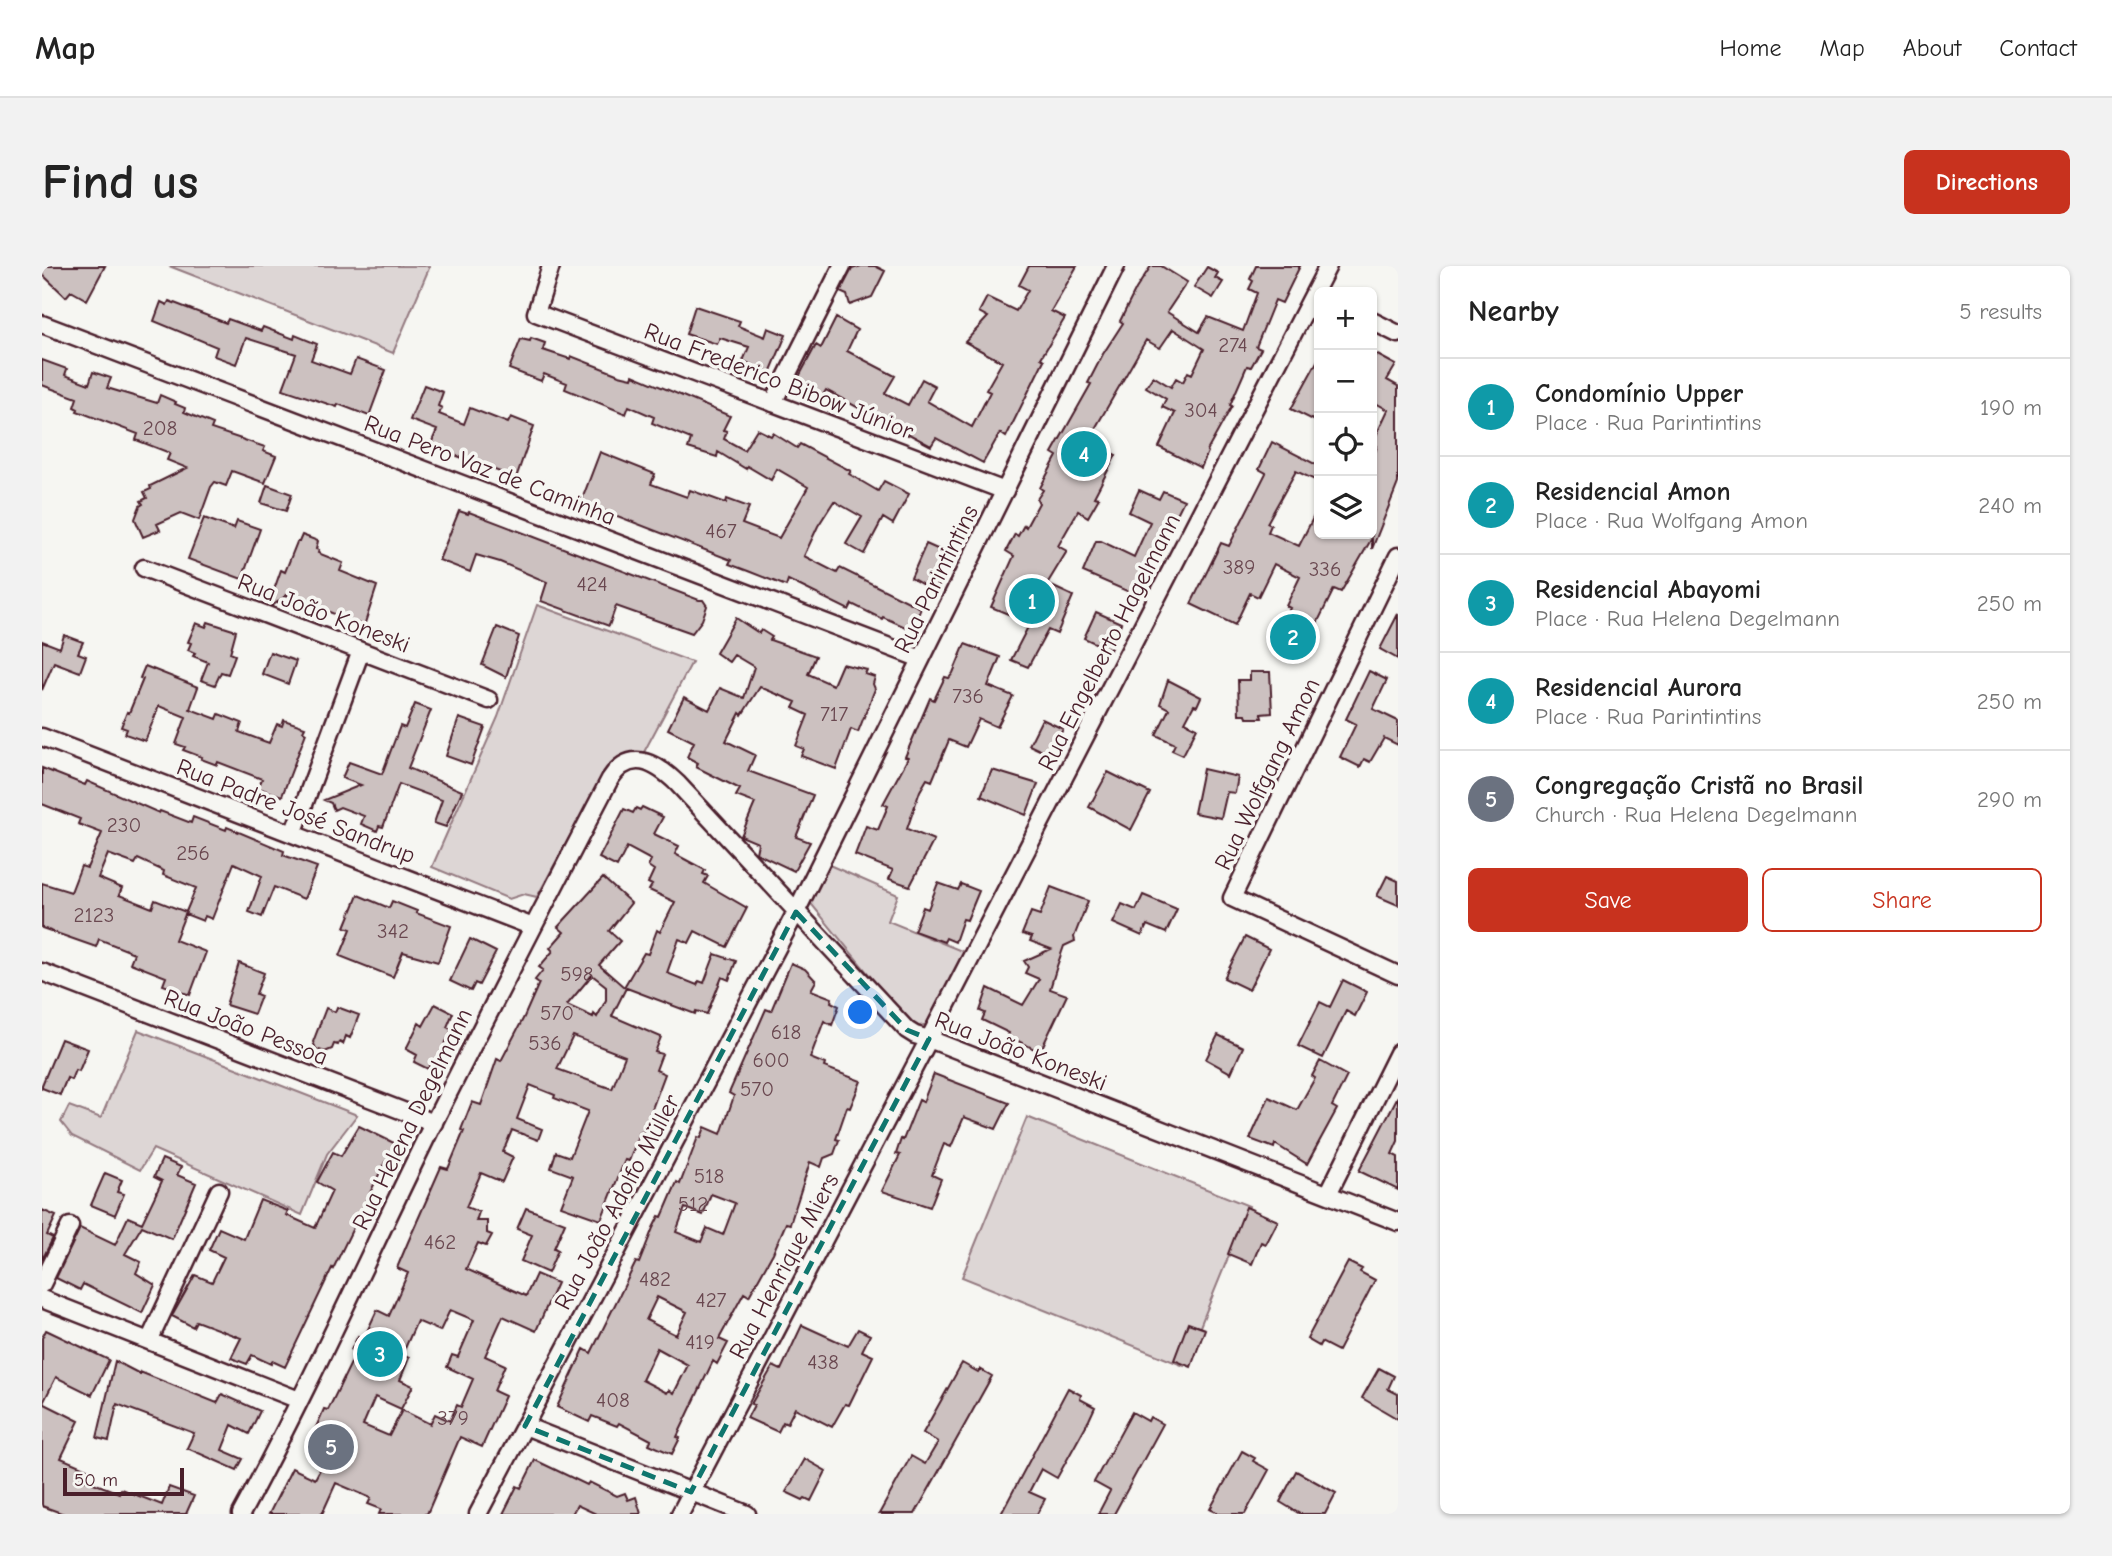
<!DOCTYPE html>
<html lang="en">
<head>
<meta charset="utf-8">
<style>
  :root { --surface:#fff; --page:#f2f2f2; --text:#222; --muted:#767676; --line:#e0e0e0; --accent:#c8321e }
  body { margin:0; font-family:"Comic Neue",sans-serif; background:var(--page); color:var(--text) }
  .controls { position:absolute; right:21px; top:21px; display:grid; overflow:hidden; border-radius:10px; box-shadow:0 2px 5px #0004 }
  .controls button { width:63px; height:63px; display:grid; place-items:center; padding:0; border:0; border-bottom:2px solid var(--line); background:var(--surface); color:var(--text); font:35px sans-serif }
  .scale { position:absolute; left:21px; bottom:18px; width:121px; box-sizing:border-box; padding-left:7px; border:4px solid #4a1f2b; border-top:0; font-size:19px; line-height:24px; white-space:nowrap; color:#4a1f2b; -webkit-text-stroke:5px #f6f6f2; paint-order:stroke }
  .you { position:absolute; left:819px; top:747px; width:24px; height:24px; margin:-18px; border:5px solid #fff; border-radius:50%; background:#1a73e8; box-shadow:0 0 0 10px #1a73e833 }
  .badge { display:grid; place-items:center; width:46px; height:46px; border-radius:50%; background:var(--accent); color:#fff; font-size:23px; font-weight:700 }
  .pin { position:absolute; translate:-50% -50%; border:4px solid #fff; box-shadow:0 2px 7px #0006 }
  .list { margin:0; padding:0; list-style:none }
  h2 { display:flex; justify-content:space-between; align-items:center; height:91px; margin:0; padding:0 28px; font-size:30px }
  h2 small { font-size:23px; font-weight:400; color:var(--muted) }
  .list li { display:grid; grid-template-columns:46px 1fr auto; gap:21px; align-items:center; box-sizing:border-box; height:98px; padding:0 28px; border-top:2px solid var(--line) }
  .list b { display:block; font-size:26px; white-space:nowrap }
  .list p { margin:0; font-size:23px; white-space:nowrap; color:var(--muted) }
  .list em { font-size:23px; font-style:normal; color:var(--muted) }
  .actions { display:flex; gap:14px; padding:21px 28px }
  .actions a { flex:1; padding:16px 0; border:2px solid var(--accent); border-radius:10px; text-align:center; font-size:24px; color:var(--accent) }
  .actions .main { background:var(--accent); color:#fff }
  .icon { flex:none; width:38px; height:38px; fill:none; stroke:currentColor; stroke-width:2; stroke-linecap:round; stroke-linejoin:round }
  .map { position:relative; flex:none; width:1356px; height:1248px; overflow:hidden; border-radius:10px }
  header { display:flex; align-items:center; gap:42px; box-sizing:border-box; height:98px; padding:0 35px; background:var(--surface); border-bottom:2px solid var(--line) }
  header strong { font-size:33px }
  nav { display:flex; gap:38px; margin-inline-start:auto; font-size:24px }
  .intro { display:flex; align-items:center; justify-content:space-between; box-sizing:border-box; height:168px; padding:0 42px }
  h1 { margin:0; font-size:49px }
  .button { padding:18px 32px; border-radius:10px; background:var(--accent); color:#fff; font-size:24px; font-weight:700 }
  main { display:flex; gap:42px; padding:0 42px }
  aside { flex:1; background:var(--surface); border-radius:10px; box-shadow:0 2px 5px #0004 }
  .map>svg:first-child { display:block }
</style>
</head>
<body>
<header>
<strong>Map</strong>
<nav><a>Home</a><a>Map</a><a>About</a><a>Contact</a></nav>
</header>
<div class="intro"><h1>Find us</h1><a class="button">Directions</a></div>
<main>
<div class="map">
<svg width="1356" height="1248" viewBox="0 0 1356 1248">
  <rect width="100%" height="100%" fill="#f6f6f2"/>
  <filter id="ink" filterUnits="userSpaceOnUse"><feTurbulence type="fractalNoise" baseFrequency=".0143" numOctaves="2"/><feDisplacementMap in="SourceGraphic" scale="14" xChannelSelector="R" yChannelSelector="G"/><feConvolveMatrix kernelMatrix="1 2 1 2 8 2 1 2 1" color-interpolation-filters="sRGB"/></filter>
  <g filter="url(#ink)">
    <path fill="#ddd6d5" stroke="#947a80" stroke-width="2" d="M127,0H388L351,87Z
      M495,339L650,396L602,486C582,488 572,496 560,511L495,631L482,628L467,633L390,601L456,451Z
      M785,598L856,629L846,655L927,688L890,757L874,761L864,754L766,634Z
      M96,764L315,849L285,888L260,949L111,883L98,904L30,870L19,856L27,840L59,852Z
      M985,851L1207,940L1142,1100L920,1011Z"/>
    <path fill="#ccc1c0" stroke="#4a1f2b" stroke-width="2" fill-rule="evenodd" d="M0,0H63L45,34L29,25L24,31L0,8Z
      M819,0H833L843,5L830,31L808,39L805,29L798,26L810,3Z
      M987,0H1035L1009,45L1023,52L999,92L1002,94L964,171L958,167L941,197L894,172L889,180L867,168L866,169L784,124L778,134L752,120L774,79L779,82L794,52L815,64L805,85L853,110L843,127L866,139L880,113L893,120L885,135L930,161L948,126L944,124L960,96L923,76L946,51L937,46L945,31L974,45L986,24L977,19Z
      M1109,0H1119L1145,16L1125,46L1157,66L1166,51L1201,65L1215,27L1207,23L1211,15L1208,13L1214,0H1258L1240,37L1233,34L1214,81L1219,83L1209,101L1205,100L1188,139L1190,140L1165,185L1166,186L1159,202L1117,181L1133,147L1120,141L1124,133L1104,121L1111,110L1129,121L1134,112L1141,116L1146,106L1150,108L1162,83L1131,63L1118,82L1104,74L1039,187L1055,197L1063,184L1074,189L1052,231L1057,232L1046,251L1036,245L1016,280L1025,285L1005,318L1031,330L1015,368L1006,364L986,401L969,394L988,357L949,341L972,290L964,285L973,268L976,270L982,259L984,261L997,237L995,233L1001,224L998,222L1015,190L1010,187L1049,118L1046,117L1061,88L1081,57L1078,55L1094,23Z
      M1165,1L1176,7L1173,12L1181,16L1171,32L1152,21Z
      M127,35L184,57L186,53L219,65L221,61L252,73L253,69L275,78L269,94L308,108L314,93L344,104L327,150L296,138L295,141L241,123L254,88L204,72L194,98L172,90L175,81L112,55L119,36L125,39Z
      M653,40L698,55L696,60L723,71L726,62L744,69L728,107L701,95L707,81L678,72L675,78L644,68Z
      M489,72L503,77L501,84L528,93L529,90L577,109L590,112L591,109L688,150L681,164L685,165L682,173L702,184L715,163L729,170L731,167L755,182L758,178L809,205L807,208L836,225L842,215L867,228L851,258L841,252L822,288L804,278L820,251L792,235L776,260L762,290L795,307L798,302L879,342L870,364L841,351L840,353L810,338L807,344L746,314L744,320L706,305L687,298L689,294L539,236L558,186L613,208L609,218L645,231L648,224L684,237L685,233L707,241L700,258L737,272L766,221L735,203L729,214L705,200L704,203L676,186L675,191L646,182L649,173L610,157L612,151L587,140L584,148L523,123L525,117L502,108L499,115L467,103L479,73L488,75Z
      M1330,86L1354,99L1345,114L1356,120V217L1330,283V272L1299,326L1292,323L1261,386L1234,372L1248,342L1244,340L1258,311L1232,298L1216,331L1208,327L1193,359L1149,338L1179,277L1187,280L1224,207L1217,203L1230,176L1277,200V216L1254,205L1225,257L1229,259L1226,266L1257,280L1277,240V268H1330V196L1335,180L1330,178L1346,144L1330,135Z
      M1277,92V157L1249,143Z
      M0,94L25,103L23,109L47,118L51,106L69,112L65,122L115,137L118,129L134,136L133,138L143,142L142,146L171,158L169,163L223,181L221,185L234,190L223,217L190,205L184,220L173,216L169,221L157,254L139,247L115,258L118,264L101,271L93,253L98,240L101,238L99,235L105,232L102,226L109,223L108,220L145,202L125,194L128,187L94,174L96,168L35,145L36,143L32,141L35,132L0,119Z
      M382,119L401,126L396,140L400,142L397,148L422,158L428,142L466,157L469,151L492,160L474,212L388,180L395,164L368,154Z
      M225,219L250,228L244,245L219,237Z
      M1097,224L1117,233L1121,225L1142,234L1111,296L1109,295L1094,329L1041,306L1054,275H1059L1092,291L1108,256L1087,246Z
      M417,245L426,248L427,246L657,334H661L665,340L660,354L650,367L574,340L567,360L499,335L505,316L458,296L434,289L428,306L397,294Z
      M162,252L192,263L195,255L218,263L200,313L146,293Z
      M260,269L276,275L274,283L277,284L276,287L301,297L298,305L335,320L322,360L245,329L230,340L227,338L239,304L243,306L255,276H257Z
      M884,278L911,290L896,322L892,320L890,324L869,312Z
      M1054,346L1079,357L1068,384L1042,372Z
      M1356,348V393L1338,383Z
      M694,352L717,367L719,364L730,371L728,374L774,390L766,408L791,419L800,398L825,404L823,408L833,411L831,418L833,423L816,466L809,463L794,503L759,490L762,483L754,480L766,449L751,442L754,436L718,421L700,449L698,447L684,475L713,489L706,505L771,529L754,571L768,576L752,605L714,587L716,577L699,570L713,537L694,530L698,523L654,501L656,497L645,491L652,476L626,463L642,431L667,444L678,422L702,432L712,401L692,389L687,396L674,387Z
      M166,356L194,365L188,387L193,389L186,408L179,406L173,419L159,414L166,396L151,390L153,387L146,384L149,377L146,376L154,357L164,361Z
      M455,361L477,370L464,411L440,399Z
      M22,369L41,376L36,387L44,390L38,406L12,396L0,424V375L18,382Z
      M923,378L958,391L946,420L971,430L955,461L937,453L924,481L907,474L890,515L885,513L878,525L865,563L892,574L868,620L847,613L851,604L813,589L824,560L836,564L846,540L841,538L866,492L863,491L888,432L892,434L903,411L907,412L911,407Z
      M228,386L254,395L246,418L220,408Z
      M103,400L156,421L148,443L175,453L177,448L200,457L197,466L227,477L235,458L240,460L242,454L263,461L261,465L264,467L240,530L216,522L220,513L176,496L175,499L159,493L160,491L141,484L143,481L134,478L144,451L117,440L103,475L83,468L85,463L79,461L85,446L87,447L101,413L98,412Z
      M1327,405L1345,414L1331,443L1356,455V479L1342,472L1328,496L1322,493L1318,501L1298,491L1314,458L1304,453Z
      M1208,406H1228L1230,447L1219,448L1220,452H1205L1204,448H1197L1196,414H1208Z
      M1126,414L1159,431L1155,440L1152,439L1143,456L1155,462L1141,489L1130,484L1133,478L1114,469L1127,443L1118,438Z
      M373,438L389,444L366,502L420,525L404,561L392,557L400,534L357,518L341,561L337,560L335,565L319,558L322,550L298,541L292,544L289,537L282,534L319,519L300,512L307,496L340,508L358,460L363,462Z
      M417,452L443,461L429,499L404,490Z
      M1000,453L1021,463L1008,489L987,479Z
      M0,502L43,519L45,515L117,547L118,545L149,557L151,551L184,564L185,561L242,585L241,589L275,601L264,628L262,633L232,621L220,651L207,646L220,610L192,597L170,653L163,650L161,655L143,648L154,622L121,609L122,605L96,593L93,598L66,588L56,612L80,622L77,629L110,642L113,634L144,646L133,674L164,686L148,729L121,719L124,711L88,697L92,687L57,673L54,681L0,662V617L29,626L39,600L45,602L60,567L36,558L38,553L0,538Z
      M1161,503L1196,511L1193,527L1185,526L1179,552L1152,547Z
      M950,504L996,518L984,549L939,530Z
      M1066,506L1108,527L1089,564L1047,541Z
      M600,541L621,551L612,568L637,580L633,588L663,604L661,608L666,610L662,617L705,642L685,681L653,665L647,677L637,673L625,707L655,719L657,715L662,717L673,688L694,695L687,714L680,711L665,748L654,745L653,748L582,721L584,722L570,750L619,771L613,786L620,788L614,804L623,808L601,867L598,866L587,895L583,894L559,954L519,940L531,910L509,902L514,886L528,891L546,845L512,832L513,829L488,819L475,853L500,863L496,874L470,864L461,886L471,891L460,916L439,907L424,941L437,946L434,955H445V967L450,969L444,980L436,977L424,1003L484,1030L494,1008L515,1017L494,1065L461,1050L443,1090L463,1099L452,1125L463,1130L440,1181L418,1171L385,1248H337L339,1243L326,1238L329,1232L294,1217L280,1248H227L250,1202L273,1213L293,1175L272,1166L282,1143L286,1144L314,1087L309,1084L316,1070L322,1072L335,1044L347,1050L366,1007L355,1002L366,976L399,901L406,903L422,865L419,864L430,836L439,839L455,793L459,795L482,751L497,717L493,714L501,704L497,701L511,685L508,682L522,666L516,661L561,612L589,637L567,665L578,675L557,699L582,721L602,687L606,688L615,664L618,666L633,636L607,624L610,619L606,617L612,604L606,600L609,594L585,581L575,601L557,592L582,543L591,547L594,542L598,544ZM550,709L564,720V734L555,751L552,748L551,751L525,739ZM531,770L583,790L570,823L515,803ZM408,1044L432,1054L416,1091L410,1089L405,1101L431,1113L419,1141L415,1139L408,1155L393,1148L388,1158L360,1144L347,1170L321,1159L333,1131L359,1143L371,1120L358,1114L367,1092L360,1089L375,1055L398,1065Z
      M1345,610L1356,615V639L1335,630Z
      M896,617L916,624L919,618L937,625L925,654L921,653L913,676L904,672L902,676L872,665L881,641L886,643Z
      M1009,621L1046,635L1032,671L1033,675L1022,680L1015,700L1008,723L1025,729L998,786L966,770L967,767L940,754L943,747L938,745L946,722L981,739L997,713L983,707L986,701L982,695L1009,683L988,675L990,671L980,668L989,646L998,649Z
      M316,629L347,642L350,635L375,645L374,647L409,660L396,696L361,686L351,711L298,690L309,663L303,661Z
      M1101,629L1135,643L1124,667L1105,659L1100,670L1071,657L1080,638L1094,644Z
      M1203,671L1227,683L1207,724L1182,712Z
      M428,673L454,686L437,719L433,717L429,725L408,715Z
      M197,697L222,707L214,728L219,730L212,748L184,739Z
      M749,697L763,703L774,715L769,724L790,732L789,736L797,740L790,759L782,755L768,792L783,798L782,801L819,815L808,842L805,841L794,873L797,874L792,888L782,892L779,901L768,896L748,958L744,957L731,987L707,1030L702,1027L677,1073L686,1077L675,1098L671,1095L635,1171L638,1172L630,1188L607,1178L609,1174L577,1157L575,1160L550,1150L547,1156L515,1141L542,1083L549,1087L594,996L597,997L611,962L617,950L620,951L635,916L638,918L656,871L659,872L663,861L679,868L692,830L687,827L724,743L729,745ZM669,928L693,937L681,969L665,962L659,976L634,966L643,942L661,949ZM615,1031L645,1046L634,1069L604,1054ZM615,1082L646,1099L632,1127L627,1124L625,1127L600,1114Z
      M1301,714L1325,726L1313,750L1304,745L1281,792L1256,780L1278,736L1288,741Z
      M393,738L411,747L405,761L410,764L393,798L390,796L386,803L372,796L375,789L364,783L377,757L381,760Z
      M295,741L317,749L308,772L304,770L301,778L297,776L296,779L292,778L290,783L283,786L274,783L271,776L284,742L293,746Z
      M1176,769L1201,781L1189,807L1164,793Z
      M19,773L46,783L37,805L33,804L29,814L25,812L18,829L0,822V819Z
      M1278,795L1305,810L1290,840L1295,843L1265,898L1233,878L1232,882L1208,873L1227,831L1255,844L1273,812L1270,810Z
      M892,808L967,837L954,863L922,851L909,881L902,878L890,909L899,913L888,941L840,925L858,889L854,888L859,873L861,874L877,834L881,836Z
      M1356,830V875L1350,888L1356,891V924L1317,905Z
      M317,860L354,878L345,897L343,896L291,1003L290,1002L243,1101L230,1095L229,1098L210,1089L205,1098L189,1092L199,1072L154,1055L151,1061L130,1050L153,1009L170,1016L182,991L167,984L177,962L202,973L218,934L246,945L244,949L273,962L290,925L275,916L291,886L299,890Z
      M120,893L139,901L135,909L154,917L130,973L100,960L83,988L99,996L94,1007L113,1019L100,1047L41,1018L38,1024L14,1012L38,962L73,979L86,951L100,957L120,915L112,911Z
      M63,907L80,914L75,926L82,928L73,949L49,939Z
      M1204,941L1236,955L1224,978L1219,976L1210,998L1186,988Z
      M484,942L523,957L512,982L516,984L506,1007L479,995L490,969L475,963Z
      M0,944L14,950L5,969L11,972L0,994Z
      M1306,996L1320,1003L1318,1006L1333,1014L1296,1085L1279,1076L1277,1080L1265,1073Z
      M1146,1057L1163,1063L1149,1101L1132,1094Z
      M760,1059L806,1080L816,1063L828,1069L820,1085L831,1090L807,1139L803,1138L790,1161L753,1142L745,1158L741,1156L736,1166L705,1152L712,1139L709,1138L731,1100L739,1104Z
      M4,1064L67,1094L50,1129L14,1111L1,1137L37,1155L19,1192L45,1203L41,1213L77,1227L79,1223L120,1239L127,1221L152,1230L144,1248H22L0,1240V1072Z
      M73,1095L98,1108V1106L175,1137L180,1128L218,1145L207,1168L190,1159L180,1184L201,1193L195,1204L145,1182L152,1167L75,1138L67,1175L55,1172Z
      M920,1097L936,1106L938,1103L950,1110L873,1248H837L869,1190L883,1198L896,1176L881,1167Z
      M1337,1102L1352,1110L1346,1123L1356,1128V1153L1320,1132Z
      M1026,1122L1039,1129L1038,1133L1053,1141L1047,1154L1015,1212L999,1203L987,1226L1003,1233L995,1248H959Z
      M1090,1146L1106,1155L1108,1151L1121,1158L1072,1248H1056L1068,1225L1052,1216Z
      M1200,1185L1213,1192L1211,1195L1227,1204L1203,1248H1178L1168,1243Z
      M763,1193L784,1205L769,1235L763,1232L761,1234L744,1226Z
      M493,1194L545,1219L547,1216L575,1230L583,1227L586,1234L594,1231L599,1248H554L535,1239L530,1248H461L475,1220L479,1222Z
      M1254,1205L1294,1227L1283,1248H1258L1238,1236Z"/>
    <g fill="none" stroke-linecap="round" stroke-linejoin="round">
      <defs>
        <path id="street" d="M509,0L494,47L963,225
          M1330,55L1356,68
          M0,58L879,393
          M731,137L800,0
          M1356,290L1190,632L1356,709
          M102,302L447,434
          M0,471L491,661
          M251,568L319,385
          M0,706L392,857
          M1286,928L1356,787
          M0,1018L28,960
          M0,1033L257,1134
          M107,1075L177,925
          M483,1160L705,1248
          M199,1248C268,1121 327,988 391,858C449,742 508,628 568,513C588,482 613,496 635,517L865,764L873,769L887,773L1356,956
          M436,1248L754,646L1074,0
          M638,1248L887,773L1286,0"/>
      </defs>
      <use href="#street" stroke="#4a1f2b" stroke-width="21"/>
      <use href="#street" stroke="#f6f6f2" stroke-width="16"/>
    </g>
  </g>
  <path fill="none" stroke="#0f766e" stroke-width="5" stroke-dasharray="14 9" stroke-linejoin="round" d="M754,646L865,764L887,773L649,1226L483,1160Z"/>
  <g text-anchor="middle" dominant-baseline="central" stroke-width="7" stroke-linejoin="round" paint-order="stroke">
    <g font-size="21" fill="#6a4850">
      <text x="1191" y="79">274</text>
      <text x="1159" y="144">304</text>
      <text x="118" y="162">208</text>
      <text x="679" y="265">467</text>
      <text x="1197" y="301">389</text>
      <text x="1283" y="303">336</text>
      <text x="550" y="318">424</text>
      <text x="926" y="430">736</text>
      <text x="792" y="448">717</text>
      <text x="82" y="559">230</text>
      <text x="151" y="587">256</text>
      <text x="52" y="649">2123</text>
      <text x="351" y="665">342</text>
      <text x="535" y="708">598</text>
      <text x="515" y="747">570</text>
      <text x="744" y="766">618</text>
      <text x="503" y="777">536</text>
      <text x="729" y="794">600</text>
      <text x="715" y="823">570</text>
      <text x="667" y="910">518</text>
      <text x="651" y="938">512</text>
      <text x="398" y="976">462</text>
      <text x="613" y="1013">482</text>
      <text x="669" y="1034">427</text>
      <text x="658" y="1076">419</text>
      <text x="781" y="1096">438</text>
      <text x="571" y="1134">408</text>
      <text x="411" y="1152">379</text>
    </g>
    <g font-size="24" fill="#4a1f2b" stroke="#f6f6f2">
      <text transform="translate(737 115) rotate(21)">Rua Frederico Bibow Júnior</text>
      <text transform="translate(448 204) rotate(21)">Rua Pero Vaz de Caminha</text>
      <text transform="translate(894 313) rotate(-64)">Rua Parintintins</text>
      <text transform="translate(282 347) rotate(21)">Rua João Koneski</text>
      <text transform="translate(1067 376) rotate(-63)">Rua Engelberto Hagelmann</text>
      <text transform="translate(1225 508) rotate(-64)">Rua Wolfgang Amon</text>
      <text transform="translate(254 545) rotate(21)">Rua Padre José Sandrup</text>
      <text transform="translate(204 761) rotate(21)">Rua João Pessoa</text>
      <text transform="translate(979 785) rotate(21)">Rua João Koneski</text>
      <text transform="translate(370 853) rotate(-64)">Rua Helena Degelmann</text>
      <text transform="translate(575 936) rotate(-62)">Rua João Adolfo Müller</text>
      <text transform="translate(742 1000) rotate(-62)">Rua Henrique Miers</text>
    </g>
  </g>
</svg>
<div class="controls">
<button>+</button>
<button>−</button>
<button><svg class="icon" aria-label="locate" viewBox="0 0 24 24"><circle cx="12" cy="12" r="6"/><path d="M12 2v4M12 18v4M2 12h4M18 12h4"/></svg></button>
<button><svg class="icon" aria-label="layers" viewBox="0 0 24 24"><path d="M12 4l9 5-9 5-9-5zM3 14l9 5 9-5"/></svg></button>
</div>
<div class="scale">50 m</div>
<div class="you"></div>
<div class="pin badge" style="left:990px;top:335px;background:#0f9aa8">1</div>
<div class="pin badge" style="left:1251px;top:371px;background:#0f9aa8">2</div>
<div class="pin badge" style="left:338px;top:1088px;background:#0f9aa8">3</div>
<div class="pin badge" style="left:1042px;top:188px;background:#0f9aa8">4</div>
<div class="pin badge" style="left:289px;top:1181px;background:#6b7280">5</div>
</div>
<aside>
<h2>Nearby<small>5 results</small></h2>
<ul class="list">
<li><span class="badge" style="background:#0f9aa8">1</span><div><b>Condomínio Upper</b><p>Place · Rua Parintintins</p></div><em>190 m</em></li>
<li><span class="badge" style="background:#0f9aa8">2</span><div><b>Residencial Amon</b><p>Place · Rua Wolfgang Amon</p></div><em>240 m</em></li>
<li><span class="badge" style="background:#0f9aa8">3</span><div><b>Residencial Abayomi</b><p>Place · Rua Helena Degelmann</p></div><em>250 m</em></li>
<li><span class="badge" style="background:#0f9aa8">4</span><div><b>Residencial Aurora</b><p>Place · Rua Parintintins</p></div><em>250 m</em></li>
<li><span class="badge" style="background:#6b7280">5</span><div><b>Congregação Cristã no Brasil</b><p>Church · Rua Helena Degelmann</p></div><em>290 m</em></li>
</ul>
<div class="actions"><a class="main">Save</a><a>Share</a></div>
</aside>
</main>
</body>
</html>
